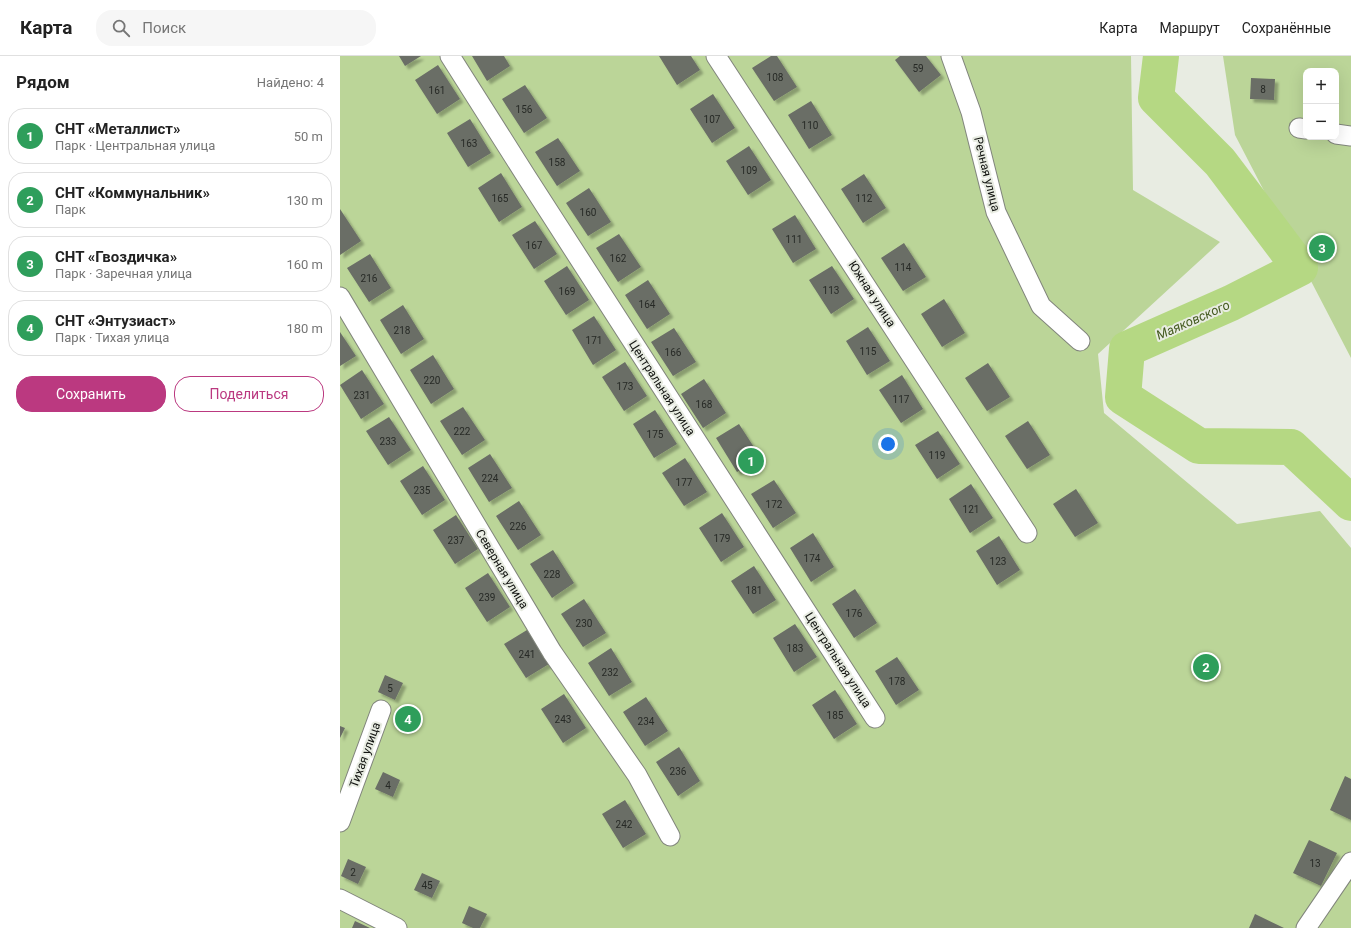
<!DOCTYPE html>
<html lang="ru">
<head>
<meta charset="utf-8">
<style>
  :root { --surface:#fff; --page:#f6f6f6; --text:#222; --muted:#767676; --line:#e0e0e0; --accent:#bb3980 }
  body { margin:0; font-family:Roboto,sans-serif; background:var(--page); color:var(--text) }
  .controls { position:absolute; right:12px; top:12px; display:grid; overflow:hidden; border-radius:8px; box-shadow:0 4px 16px #0002 }
  .controls button { width:36px; height:36px; display:grid; place-items:center; padding:0; border:0; border-bottom:1px solid var(--line); background:var(--surface); color:var(--text); font:20px sans-serif }
  .you { position:absolute; left:548px; top:388px; width:14px; height:14px; margin:-10px; border:3px solid #fff; border-radius:50%; background:#1a73e8; box-shadow:0 0 0 6px #1a73e833 }
  .badge { display:grid; place-items:center; width:26px; height:26px; border-radius:50%; background:var(--accent); color:#fff; font-size:13px; font-weight:700 }
  .pin { position:absolute; translate:-50% -50%; border:2px solid #fff; box-shadow:0 1px 4px #0006 }
  .list { margin:0; padding:0; list-style:none }
  h2 { display:flex; justify-content:space-between; align-items:center; height:52px; margin:0; padding:0 16px; font-size:17px }
  h2 small { font-size:13px; font-weight:400; color:var(--muted) }
  .list li { display:grid; grid-template-columns:26px 1fr auto; gap:12px; align-items:center; box-sizing:border-box; height:56px; margin:0 8px 8px; padding:0 8px; border:1px solid var(--line); border-radius:16px }
  .list b { display:block; font-size:15px; white-space:nowrap }
  .list p { margin:0; font-size:13px; white-space:nowrap; color:var(--muted) }
  .list em { font-size:13px; font-style:normal; color:var(--muted) }
  .actions { display:flex; gap:8px; padding:12px 16px }
  .actions a { flex:1; padding:9px 0; border:1px solid var(--accent); border-radius:16px; text-align:center; font-size:14px; color:var(--accent) }
  .actions .main { background:var(--accent); color:#fff }
  .icon { flex:none; width:22px; height:22px; fill:none; stroke:currentColor; stroke-width:2; stroke-linecap:round; stroke-linejoin:round }
  .map { position:relative; flex:none; width:1011px; height:872px; overflow:hidden }
  header { display:flex; align-items:center; gap:24px; box-sizing:border-box; height:56px; padding:0 20px; background:var(--surface); border-bottom:1px solid var(--line) }
  header strong { font-size:19px }
  nav { display:flex; gap:22px; margin-inline-start:auto; font-size:14px }
  .search { width:280px; height:36px; background:var(--page); display:flex; align-items:center; gap:10px; box-sizing:border-box; padding:0 14px; border-radius:16px; color:var(--muted); font-size:15px }
  main { display:flex }
  aside { flex:1; background:var(--surface) }
  .map>svg:first-child { display:block }
</style>
</head>
<body>
<header>
<strong>Карта</strong>
<div class="search"><svg class="icon" aria-label="search" viewBox="0 0 24 24"><circle cx="10" cy="10" r="6"/><path d="M15 15l6 6"/></svg>Поиск</div>
<nav><a>Карта</a><a>Маршрут</a><a>Сохранённые</a></nav>
</header>
<main>
<aside>
<h2>Рядом<small>Найдено: 4</small></h2>
<ul class="list">
<li><span class="badge" style="background:#2e9e5b">1</span><div><b>СНТ «Металлист»</b><p>Парк · Центральная улица</p></div><em>50 m</em></li>
<li><span class="badge" style="background:#2e9e5b">2</span><div><b>СНТ «Коммунальник»</b><p>Парк</p></div><em>130 m</em></li>
<li><span class="badge" style="background:#2e9e5b">3</span><div><b>СНТ «Гвоздичка»</b><p>Парк · Заречная улица</p></div><em>160 m</em></li>
<li><span class="badge" style="background:#2e9e5b">4</span><div><b>СНТ «Энтузиаст»</b><p>Парк · Тихая улица</p></div><em>180 m</em></li>
</ul>
<div class="actions"><a class="main">Сохранить</a><a>Поделиться</a></div>
</aside>
<div class="map">
<svg width="1011" height="872" viewBox="0 0 1011 872">
  <defs>
    <filter id="shadow"><feDropShadow dx="3.5" dy="3.5" stdDeviation="1" flood-color="#0004"/></filter>
  </defs>
  <rect width="100%" height="100%" fill="#e8ece2"/>
  <path fill="#bbd598" fill-rule="evenodd" d="M0,0H791L793,134L880,186L758,298L764,357L897,468L980,455L1011,492V872H0Z
    M883,0H1011V302L895,79ZM966,15H996V81H966Z"/>
  <g fill="none" stroke-linecap="round" stroke-linejoin="round">
    <path stroke="#b5d883" stroke-width="36" d="M821,0L816,42L880,106L960,212L891,247L787,293L783,341L859,390L951,391L1011,447"/>
  </g>
  <path fill="#6a6e66" filter="url(#shadow)" d="M59,0H81L65,10Z
    M132,0H164L170,10L147,25Z
    M319,0H351L360,14L337,29Z
    M431,0H437L457,31L434,45L412,12Z
    M560,0H586L601,19L579,36L555,4Z
    M98,9L120,43L97,58L75,24Z
    M911,22L935,23L934,44L910,43Z
    M185,29L207,62L184,77L162,43Z
    M373,38L395,72L372,87L350,53Z
    M471,45L492,79L469,93L448,59Z
    M130,63L151,97L128,111L107,77Z
    M218,82L240,115L217,130L195,96Z
    M409,90L431,124L408,139L386,105Z
    M161,117L182,151L159,166L138,132Z
    M524,118L546,152L523,167L501,133Z
    M249,132L271,166L248,180L226,147Z
    M0,153L21,185L0,199Z
    M455,159L476,193L453,207L432,173Z
    M195,165L217,198L194,213L172,179Z
    M279,178L301,211L278,226L256,192Z
    M564,187L586,221L563,235L541,202Z
    M30,198L51,232L29,246L7,212Z
    M227,210L249,244L226,259L204,225Z
    M492,210L514,243L491,258L469,224Z
    M308,224L330,258L307,273L285,239Z
    M604,243L625,277L602,291L581,258Z
    M63,249L84,283L61,298L40,264Z
    M254,260L276,294L253,309L232,274Z
    M528,271L550,305L527,319L506,285Z
    M334,272L356,306L333,320L311,286Z
    M0,276L16,300L0,310Z
    M93,299L114,333L91,348L70,314Z
    M285,306L307,340L284,355L262,321Z
    M648,307L670,341L647,355L625,322Z
    M22,314L44,348L21,363L0,329Z
    M562,319L583,353L561,367L539,334Z
    M364,323L386,357L363,372L341,338Z
    M123,351L145,384L122,399L100,365Z
    M315,354L337,388L314,402L293,368Z
    M49,361L71,394L48,409L26,375Z
    M688,365L710,399L687,413L665,380Z
    M399,368L421,402L397,416L376,382Z
    M598,375L620,408L597,423L575,389Z
    M150,398L172,432L149,446L128,412Z
    M345,402L367,436L344,450L322,417Z
    M83,410L105,444L82,459L60,425Z
    M434,424L456,457L433,472L411,438Z
    M631,428L653,462L630,477L609,443Z
    M736,433L758,467L735,481L713,448Z
    M179,445L201,479L178,494L156,460Z
    M382,457L404,491L381,506L359,472Z
    M116,459L138,493L115,508L93,474Z
    M473,477L494,511L471,526L450,492Z
    M659,480L680,514L657,529L636,495Z
    M213,494L234,527L212,542L190,508Z
    M414,510L436,544L413,558L391,525Z
    M148,517L170,551L147,566L125,532Z
    M515,533L537,567L514,582L492,548Z
    M244,543L266,577L243,591L221,558Z
    M455,568L477,601L454,616L433,582Z
    M187,574L209,608L186,622L164,588Z
    M271,592L292,626L269,640L248,607Z
    M557,601L579,634L556,649L535,615Z
    M45,619L63,627L55,644L38,636Z
    M495,634L517,668L494,683L472,649Z
    M224,638L246,672L223,687L201,653Z
    M306,641L328,675L305,690L283,656Z
    M0,670L5,672L0,682Z
    M339,691L360,725L338,740L316,706Z
    M43,716L60,724L53,741L35,733Z
    M1005,720L1011,723V764L990,754Z
    M285,744L306,778L283,792L262,758Z
    M969,784L997,797L981,830L953,817Z
    M8,803L26,811L18,828L1,820Z
    M82,817L100,825L92,842L74,834Z
    M129,850L147,858L140,872H133L122,867Z
    M915,858L944,872H909Z
    M15,865L30,872H12Z"/>
  <g fill="none" stroke-linecap="round" stroke-linejoin="round">
    <defs>
      <path id="minor" d="M110,0L186,120L535,662
        M376,0L687,477
        M611,0L631,56L656,156L701,250L740,285
        M959,72L966,73
        M996,78L1011,80
        M0,241L212,596L297,719L330,780
        M0,766L41,654
        M0,843L57,872
        M966,872L1011,806"/>
    </defs>
    <use href="#minor" stroke="#81857c" stroke-width="21"/>
    <use href="#minor" stroke="#fff" stroke-width="19"/>
  </g>
  <g text-anchor="middle" dominant-baseline="central" stroke-width="4" stroke-linejoin="round" paint-order="stroke">
    <g font-size="10" fill="#272a26">
      <text x="578" y="12">59</text>
      <text x="435" y="21">108</text>
      <text x="923" y="33">8</text>
      <text x="97" y="34">161</text>
      <text x="184" y="53">156</text>
      <text x="372" y="63">107</text>
      <text x="470" y="69">110</text>
      <text x="129" y="87">163</text>
      <text x="217" y="106">158</text>
      <text x="409" y="114">109</text>
      <text x="160" y="142">165</text>
      <text x="524" y="142">112</text>
      <text x="248" y="156">160</text>
      <text x="454" y="183">111</text>
      <text x="194" y="189">167</text>
      <text x="278" y="202">162</text>
      <text x="563" y="211">114</text>
      <text x="29" y="222">216</text>
      <text x="491" y="234">113</text>
      <text x="227" y="235">169</text>
      <text x="307" y="248">164</text>
      <text x="62" y="274">218</text>
      <text x="254" y="284">171</text>
      <text x="528" y="295">115</text>
      <text x="333" y="296">166</text>
      <text x="92" y="324">220</text>
      <text x="285" y="330">173</text>
      <text x="22" y="339">231</text>
      <text x="561" y="343">117</text>
      <text x="364" y="348">168</text>
      <text x="122" y="375">222</text>
      <text x="315" y="378">175</text>
      <text x="48" y="385">233</text>
      <text x="597" y="399">119</text>
      <text x="150" y="422">224</text>
      <text x="344" y="426">177</text>
      <text x="82" y="434">235</text>
      <text x="434" y="448">172</text>
      <text x="631" y="453">121</text>
      <text x="178" y="470">226</text>
      <text x="382" y="482">179</text>
      <text x="116" y="484">237</text>
      <text x="472" y="502">174</text>
      <text x="658" y="505">123</text>
      <text x="212" y="518">228</text>
      <text x="414" y="534">181</text>
      <text x="147" y="541">239</text>
      <text x="514" y="557">176</text>
      <text x="244" y="567">230</text>
      <text x="455" y="592">183</text>
      <text x="187" y="598">241</text>
      <text x="270" y="616">232</text>
      <text x="557" y="625">178</text>
      <text x="50" y="632">5</text>
      <text x="495" y="659">185</text>
      <text x="223" y="663">243</text>
      <text x="306" y="665">234</text>
      <text x="338" y="715">236</text>
      <text x="48" y="729">4</text>
      <text x="284" y="768">242</text>
      <text x="975" y="807">13</text>
      <text x="13" y="816">2</text>
      <text x="87" y="829">45</text>
    </g>
    <g font-size="12" fill="#111310" stroke="#e8ece2">
      <text transform="translate(647 118) rotate(76)">Речная улица</text>
      <text transform="translate(532 238) rotate(57)">Южная улица</text>
      <text transform="translate(322 332) rotate(57)">Центральная улица</text>
      <text transform="translate(162 513) rotate(59)">Северная улица</text>
      <text transform="translate(498 604) rotate(57)">Центральная улица</text>
      <text transform="translate(25 699) rotate(-70)">Тихая улица</text>
    </g>
    <g font-size="13" font-style="italic" fill="#445a1f" stroke="#e8ece2">
      <text transform="translate(853 264) rotate(-24)">Маяковского</text>
    </g>
  </g>
</svg>
<div class="controls">
<button>+</button>
<button>−</button>
</div>
<div class="you"></div>
<div class="pin badge" style="left:411px;top:405px;background:#2e9e5b">1</div>
<div class="pin badge" style="left:866px;top:611px;background:#2e9e5b">2</div>
<div class="pin badge" style="left:982px;top:192px;background:#2e9e5b">3</div>
<div class="pin badge" style="left:68px;top:663px;background:#2e9e5b">4</div>
</div>
</main>
</body>
</html>
